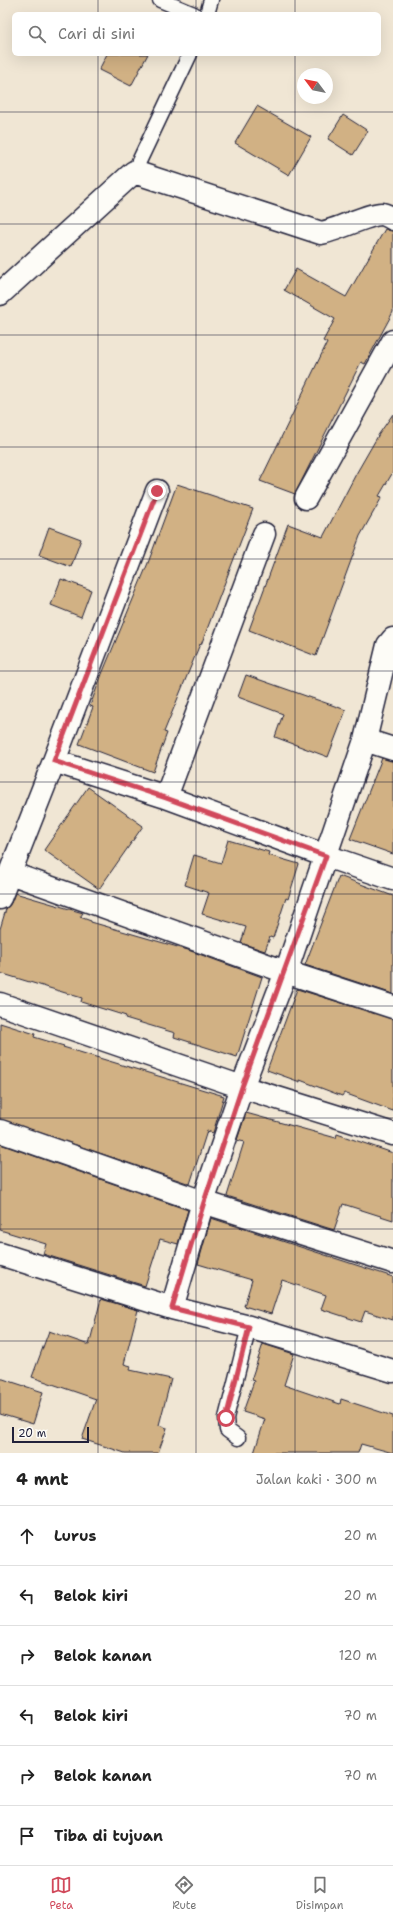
<!DOCTYPE html>
<html lang="id">
<head>
<meta charset="utf-8">
<style>
  :root { --surface:#fff; --page:#f6f6f6; --text:#222; --muted:#767676; --line:#e0e0e0; --accent:#d1495b }
  body { margin:0; font-family:"Shantell Sans",sans-serif; background:var(--page); color:var(--text) }
  .compass { position:absolute; left:297px; top:68px; width:36px; height:36px; border-radius:50%; background:var(--surface); box-shadow:0 4px 16px #0002; rotate:302deg }
  .scale { position:absolute; left:12px; bottom:10px; width:77px; box-sizing:border-box; padding-left:4px; border:2px solid #22223b; border-top:0; font-size:11px; line-height:14px; white-space:nowrap; color:#22223b; -webkit-text-stroke:3px #fdfcf7; paint-order:stroke }
  .stop { position:absolute; width:12px; height:12px; margin:-9px; border:3px solid #d1495b; border-radius:50%; background:#fff }
  .stop.end { background:#d1495b; border-color:#fff; box-shadow:0 1px 4px #0008 }
  .list { margin:0; padding:0; list-style:none }
  h2 { display:flex; justify-content:space-between; align-items:center; height:52px; margin:0; padding:0 16px; font-size:17px }
  h2 small { font-size:13px; font-weight:400; color:var(--muted) }
  .list li { display:grid; grid-template-columns:26px 1fr auto; gap:12px; align-items:center; box-sizing:border-box; height:60px; padding:0 16px; border-top:1px solid var(--line) }
  .list b { display:block; font-size:15px; white-space:nowrap }
  .list em { font-size:13px; font-style:normal; color:var(--muted) }
  .icon { flex:none; width:22px; height:22px; fill:none; stroke:currentColor; stroke-width:2; stroke-linecap:round; stroke-linejoin:round }
  .map { position:relative; flex:none; width:393px; height:1453px; overflow:hidden }
  .search { position:absolute; background:var(--surface); box-shadow:0 4px 16px #0002; left:12px; right:12px; top:12px; height:44px; display:flex; align-items:center; gap:10px; box-sizing:border-box; padding:0 14px; border-radius:6px; color:var(--muted); font-size:15px }
  .sheet { height:412px; background:var(--surface) }
  nav { display:flex; justify-content:space-around; align-items:center; box-sizing:border-box; height:56px; border-top:1px solid var(--line); background:var(--surface); font-size:11px; color:var(--muted) }
  nav a { display:grid; justify-items:center; gap:2px }
  nav .on { color:var(--accent) }
  .map>svg:first-child { display:block }
</style>
</head>
<body>
<div class="map">
<svg width="393" height="1453" viewBox="0 0 393 1453">
  <rect width="100%" height="100%" fill="#f0e6d4"/>
  <filter id="ink" filterUnits="userSpaceOnUse"><feTurbulence type="fractalNoise" baseFrequency=".025" numOctaves="2"/><feDisplacementMap in="SourceGraphic" scale="8" xChannelSelector="R" yChannelSelector="G"/><feConvolveMatrix kernelMatrix="1 2 1 2 8 2 1 2 1" color-interpolation-filters="sRGB"/></filter>
  <g filter="url(#ink)">
    <path fill="#d1b184" stroke="#22223b" d="M107,54H148L131,86L99,70Z
      M257,106L311,137L289,175L235,143Z
      M343,115L368,131L353,155L328,139Z
      M385,229L393,231V312L365,364L361,362L295,494L260,481L327,343L323,341L335,319L284,290L296,269L346,297Z
      M393,414V472L379,496L382,497L360,536L316,656L249,630L288,524L323,537L356,474L379,434Z
      M177,484L253,509L201,645L200,644L164,732L167,733L153,772L79,744L93,707L90,706L102,674L148,563Z
      M49,527L81,539L71,567L39,555Z
      M61,579L91,590L81,617L51,605Z
      M246,675L346,710L328,757L275,737L283,714L238,697Z
      M382,758L393,761V854L350,839Z
      M88,787L143,826L99,889L44,850Z
      M228,840L269,852L268,855L299,864L288,899L286,898L273,938L270,937L265,951L241,943L246,927L202,914L209,893L185,885L194,855L221,863Z
      M339,876L393,896V994L305,965Z
      M15,893L83,913L80,917L91,921V922L188,950L262,977L237,1057L174,1037L175,1033L125,1018L126,1016L81,1002L82,998L0,973V929L6,909L11,903Z
      M297,989L393,1019V1111L344,1093L342,1096L300,1080V1082L267,1070Z
      M0,1023L35,1034L34,1037L64,1046L63,1047L224,1096L213,1133L207,1131L190,1184L0,1119Z
      M246,1113L336,1138L337,1134L393,1153V1220L343,1204L334,1230L227,1196L244,1142L237,1140Z
      M0,1144L188,1210L178,1244L160,1239L145,1286L43,1254L46,1244L0,1230Z
      M211,1218L393,1277V1320L365,1311L361,1322L321,1309L326,1295L282,1280L271,1314L244,1306L252,1280L198,1264Z
      M101,1299L138,1310L124,1364L131,1366L130,1370L171,1379L159,1425L167,1428L158,1453H125L82,1439L96,1399L32,1377L49,1331L89,1345Z
      M263,1344L294,1354L284,1385L340,1404L341,1399L393,1416V1453L361,1444L358,1453H254L265,1419L243,1412L254,1381L251,1380Z
      M0,1378L43,1392L33,1424L0,1414Z"/>
    <g fill="none" stroke-linecap="round" stroke-linejoin="round">
      <defs>
        <path id="lane" d="M160,0L194,14
          M207,14L211,0
          M134,172L190,54
          M238,1438L227,1430L226,1418L249,1327"/>
        <path id="street" d="M0,294L134,172L321,233C338,230 368,214 381,214C386,214 389,217 393,219
          M306,498L393,341
          M365,740L393,749
          M54,761L166,797L326,856L393,879
          M166,797L264,534
          M10,873L286,972L393,1007
          M0,898L54,761L157,491
          M0,1004L242,1087L393,1134
          M0,1131L203,1202L393,1262
          M0,1254L172,1308L249,1327L393,1371
          M172,1308L203,1202L242,1087L286,972L365,740L388,645L393,639"/>
      </defs>
      <use href="#lane" stroke="#22223b" stroke-width="17"/>
      <use href="#street" stroke="#22223b" stroke-width="25"/>
      <use href="#lane" stroke="#fdfcf7" stroke-width="14"/>
      <use href="#street" stroke="#fdfcf7" stroke-width="22"/>
    </g>
  </g>
  <g fill="none" stroke-linecap="round" stroke-linejoin="round" filter="url(#ink)">
    <path stroke="#d1495b" stroke-width="5" d="M157,491L54,761L166,798L326,856L242,1087L204,1202L172,1308L249,1327L226,1418"/>
  </g>
  <path fill="none" stroke="#22223b" stroke-width="1" stroke-opacity="0.55" d="M98,0V14M196,0V14M295,0V14M98,54V1453M196,54V1453M295,54V1453M0,112H393M0,224H393M0,335H393M0,447H393M0,559H393M0,671H393M0,782H393M0,894H393M0,1006H393M0,1118H393M0,1229H393M0,1341H393"/>
</svg>
<svg class="compass" viewBox="-18 -18 36 36"><path d="M0-13l5 13h-10z" fill="#e53935"/><path d="M0 13l5-13h-10z" fill="#767676"/></svg>
<div class="scale">20 m</div>
<div class="stop" style="left:226px;top:1418px"></div>
<div class="stop end" style="left:157px;top:491px"></div>
<div class="search"><svg class="icon" aria-label="search" viewBox="0 0 24 24"><circle cx="10" cy="10" r="6"/><path d="M15 15l6 6"/></svg>Cari di sini</div>
</div>
<section class="sheet">
<h2>4 mnt<small>Jalan kaki · 300 m</small></h2>
<ul class="list">
<li><svg class="icon" aria-label="ahead" viewBox="0 0 24 24"><path d="M12 20V5M6 11l6-6 6 6"/></svg><div><b>Lurus</b></div><em>20 m</em></li>
<li><svg class="icon" aria-label="left" viewBox="0 0 24 24"><path d="M17 20v-9H6M10 6l-5 5 5 5"/></svg><div><b>Belok kiri</b></div><em>20 m</em></li>
<li><svg class="icon" aria-label="right" viewBox="0 0 24 24"><path d="M7 20v-9h11M14 6l5 5-5 5"/></svg><div><b>Belok kanan</b></div><em>120 m</em></li>
<li><svg class="icon" aria-label="left" viewBox="0 0 24 24"><path d="M17 20v-9H6M10 6l-5 5 5 5"/></svg><div><b>Belok kiri</b></div><em>70 m</em></li>
<li><svg class="icon" aria-label="right" viewBox="0 0 24 24"><path d="M7 20v-9h11M14 6l5 5-5 5"/></svg><div><b>Belok kanan</b></div><em>70 m</em></li>
<li><svg class="icon" aria-label="arrive" viewBox="0 0 24 24"><path d="M6 21V4h12l-3 4 3 4H6"/></svg><div><b>Tiba di tujuan</b></div></li>
</ul>
</section>
<nav>
<a class="on"><svg class="icon" aria-label="map" viewBox="0 0 24 24"><path d="M3 6l6-2 6 2 6-2v14l-6 2-6-2-6 2zM9 4v14M15 6v14"/></svg>Peta</a>
<a><svg class="icon" aria-label="directions" viewBox="0 0 24 24"><path d="M12 3l9 9-9 9-9-9zM9 14v-3h6M13 9l2 2-2 2"/></svg>Rute</a>
<a><svg class="icon" aria-label="saved" viewBox="0 0 24 24"><path d="M7 4h10v16l-5-4-5 4z"/></svg>Disimpan</a>
</nav>
</body>
</html>
